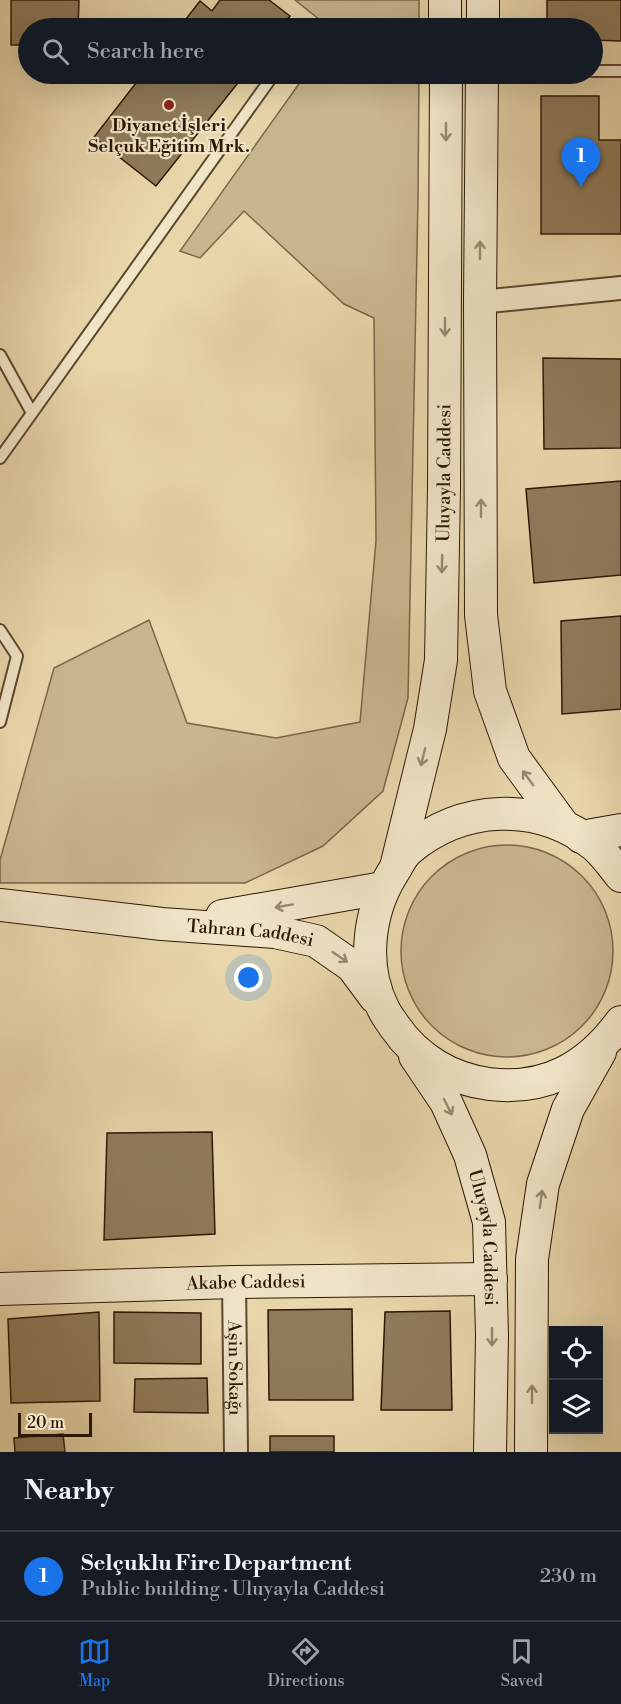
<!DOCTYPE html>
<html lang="en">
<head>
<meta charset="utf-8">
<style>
  :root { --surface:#171b24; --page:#20242c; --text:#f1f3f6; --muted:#9ea1a6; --line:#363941; --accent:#1a73e8 }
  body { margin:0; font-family:"Libre Bodoni",serif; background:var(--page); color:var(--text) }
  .controls { position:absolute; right:18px; bottom:18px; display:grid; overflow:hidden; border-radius:0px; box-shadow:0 6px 24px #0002 }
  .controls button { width:54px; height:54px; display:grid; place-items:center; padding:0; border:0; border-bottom:2px solid var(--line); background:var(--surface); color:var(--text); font:30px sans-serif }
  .scale { position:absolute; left:18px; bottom:15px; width:74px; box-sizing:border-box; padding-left:6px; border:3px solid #2d1705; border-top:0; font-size:16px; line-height:21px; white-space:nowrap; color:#2d1705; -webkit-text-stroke:4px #f1e5c8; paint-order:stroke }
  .you { position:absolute; left:249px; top:978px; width:21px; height:21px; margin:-15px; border:4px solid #fff; border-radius:50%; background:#1a73e8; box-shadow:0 0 0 9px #1a73e833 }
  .badge { display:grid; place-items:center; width:39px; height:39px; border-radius:50%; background:var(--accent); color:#fff; font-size:20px; font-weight:700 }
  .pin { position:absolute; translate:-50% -50px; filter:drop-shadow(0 2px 3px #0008) }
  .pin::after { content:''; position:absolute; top:32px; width:21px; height:18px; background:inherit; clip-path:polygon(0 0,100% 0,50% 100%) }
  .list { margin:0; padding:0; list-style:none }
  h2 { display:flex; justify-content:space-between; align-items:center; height:78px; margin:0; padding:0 24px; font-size:26px }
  h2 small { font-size:20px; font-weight:400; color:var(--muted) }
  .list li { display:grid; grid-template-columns:39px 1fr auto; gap:18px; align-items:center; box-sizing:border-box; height:90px; padding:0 24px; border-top:2px solid var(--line) }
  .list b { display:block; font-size:22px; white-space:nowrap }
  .list p { margin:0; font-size:20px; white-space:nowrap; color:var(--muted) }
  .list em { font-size:20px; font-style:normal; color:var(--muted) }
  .icon { flex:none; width:33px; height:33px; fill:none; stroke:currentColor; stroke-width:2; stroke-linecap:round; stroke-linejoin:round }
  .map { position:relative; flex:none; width:621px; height:1452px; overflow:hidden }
  .search { position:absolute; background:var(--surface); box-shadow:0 6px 24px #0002; left:18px; right:18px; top:18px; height:66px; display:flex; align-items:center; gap:15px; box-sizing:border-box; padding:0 21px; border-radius:33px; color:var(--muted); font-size:22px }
  .sheet { height:168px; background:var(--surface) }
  nav { display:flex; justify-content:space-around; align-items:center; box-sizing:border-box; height:84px; border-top:2px solid var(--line); background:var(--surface); font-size:16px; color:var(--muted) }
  nav a { display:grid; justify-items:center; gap:3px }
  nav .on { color:var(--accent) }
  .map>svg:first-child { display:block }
</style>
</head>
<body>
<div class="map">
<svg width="621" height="1452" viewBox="0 0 621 1452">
  <rect width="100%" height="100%" fill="#e9d7ab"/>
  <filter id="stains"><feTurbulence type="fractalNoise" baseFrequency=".00333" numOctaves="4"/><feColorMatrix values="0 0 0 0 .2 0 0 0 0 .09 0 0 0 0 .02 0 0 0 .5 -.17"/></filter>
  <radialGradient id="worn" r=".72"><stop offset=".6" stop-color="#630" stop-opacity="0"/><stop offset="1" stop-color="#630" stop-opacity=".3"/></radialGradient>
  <path fill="#c9b68f" stroke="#7b664a" stroke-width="1.5" d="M295,0H419V28H330Z
    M306,74H419L418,199L408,698L383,791L323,846L245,883H0V860L54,668L149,620L187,723L276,738L360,722L376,541L374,318L344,304L244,211L200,258L180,251Z
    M401 951a106 106 0 1 1 212 0a106 106 0 1 1-212 0Z"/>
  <path fill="#8f7b5b" stroke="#2d1705" stroke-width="1.5" d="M11,0H79L78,28H28V45H11Z
    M220,0H269L290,16L280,28H179L200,1L212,11Z
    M547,0H621V41L592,40V28H547Z
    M143,74H245L156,186L94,137Z
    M541,96H599V140H621V234H541Z
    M543,358L621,359V448L544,449Z
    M621,481V575L534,583L526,489Z
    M621,616V709L562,714L561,621Z
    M212,1132L215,1234L104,1240L107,1133Z
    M352,1309L353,1400H269L268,1310Z
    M450,1311L452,1410H381L385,1312Z
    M99,1312L100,1401L11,1403L8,1319Z
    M114,1312L201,1313V1364L114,1363Z
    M207,1378L208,1413L134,1412L135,1379Z
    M63,1434L65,1452H15L14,1438Z
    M270,1436H334V1452H270Z"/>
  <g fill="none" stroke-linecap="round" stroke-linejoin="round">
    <defs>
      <path id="lane" d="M592,71H621
        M0,355L32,413
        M0,458L274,74
        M0,630L17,656L0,722"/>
      <g id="street">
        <path d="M480,302L621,288"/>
        <path id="s1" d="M234,1282L236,1452"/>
      </g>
      <g id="secondary">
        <path d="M445,0V28"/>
        <path d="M483,28V0"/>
        <path d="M482,74L480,302L481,615L490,691L514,758L563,825"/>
        <path d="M581,837L621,830"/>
        <path id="s2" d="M396,867L430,729L441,660L444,488L446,74"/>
        <path d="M621,876C613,866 604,853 594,845C537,801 462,804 407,851C401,857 397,867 392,874C368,913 362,966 383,1008C386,1015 391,1021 395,1027C417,1059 451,1079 489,1084C546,1091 588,1067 621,1022"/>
        <path id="s3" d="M0,905L162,924L275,932L316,941L352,966L375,997"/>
        <path d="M222,916L383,888"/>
        <path id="s4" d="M415,1056L446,1102L470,1155L489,1222L492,1335L490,1452"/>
        <path id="s5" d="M0,1289L234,1282L491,1279"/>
        <path d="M531,1452L532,1259L543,1184L568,1109L600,1052"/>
      </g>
    </defs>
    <use href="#lane" stroke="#5c472e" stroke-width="14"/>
    <use href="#street" stroke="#5c472e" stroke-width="26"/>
    <use href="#secondary" stroke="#2d1705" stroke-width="34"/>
    <use href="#lane" stroke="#f1e5c8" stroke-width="10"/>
    <use href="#street" stroke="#f1e5c8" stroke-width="22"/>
    <use href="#secondary" stroke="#f1e5c8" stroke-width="32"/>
  </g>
  <defs><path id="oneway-shaft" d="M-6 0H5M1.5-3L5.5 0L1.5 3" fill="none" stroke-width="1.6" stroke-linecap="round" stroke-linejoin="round" transform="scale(1.5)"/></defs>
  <g stroke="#998870">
    <use href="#oneway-shaft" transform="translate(446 132) rotate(90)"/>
    <use href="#oneway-shaft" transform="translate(480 250) rotate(-90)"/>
    <use href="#oneway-shaft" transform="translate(445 327) rotate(90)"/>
    <use href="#oneway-shaft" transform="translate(481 508) rotate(-90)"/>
    <use href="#oneway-shaft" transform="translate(442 564) rotate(91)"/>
    <use href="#oneway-shaft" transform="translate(423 757) rotate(104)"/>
    <use href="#oneway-shaft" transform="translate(528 778) rotate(-126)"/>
    <use href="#oneway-shaft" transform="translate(284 906) rotate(170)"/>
    <use href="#oneway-shaft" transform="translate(340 957) rotate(34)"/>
    <use href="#oneway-shaft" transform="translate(448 1107) rotate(63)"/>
    <use href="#oneway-shaft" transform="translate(541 1199) rotate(-82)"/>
    <use href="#oneway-shaft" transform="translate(492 1337) rotate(90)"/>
    <use href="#oneway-shaft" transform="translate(532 1394) rotate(-90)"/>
  </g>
  <circle fill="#8f2418" stroke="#f1e5c8" stroke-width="2" cx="169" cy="105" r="6"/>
  <g text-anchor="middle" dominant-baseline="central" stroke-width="4.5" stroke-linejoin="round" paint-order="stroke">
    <g font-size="18" font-weight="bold" fill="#2d1705" stroke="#f1e5c8">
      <text x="169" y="125">Diyanet İşleri<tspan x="169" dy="21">Selçuk Eğitim Mrk.</tspan></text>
    </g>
    <g font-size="18" fill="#2d1705" stroke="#f1e5c8">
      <text stroke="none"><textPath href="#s2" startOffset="399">Uluyayla Caddesi</textPath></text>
      <text stroke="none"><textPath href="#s3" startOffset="252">Tahran Caddesi</textPath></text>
      <text stroke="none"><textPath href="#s4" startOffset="198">Uluyayla Caddesi</textPath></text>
      <text stroke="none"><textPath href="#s5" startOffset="246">Akabe Caddesi</textPath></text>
      <text stroke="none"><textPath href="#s1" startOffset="86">Aşin Sokağı</textPath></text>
    </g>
  </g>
  <rect width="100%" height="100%" filter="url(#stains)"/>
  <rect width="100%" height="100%" fill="url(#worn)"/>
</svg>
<div class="controls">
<button><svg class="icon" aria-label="locate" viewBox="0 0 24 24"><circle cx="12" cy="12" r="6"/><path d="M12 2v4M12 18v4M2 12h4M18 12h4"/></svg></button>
<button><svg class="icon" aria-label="layers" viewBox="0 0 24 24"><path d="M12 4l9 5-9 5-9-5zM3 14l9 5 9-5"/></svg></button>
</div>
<div class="scale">20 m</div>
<div class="you"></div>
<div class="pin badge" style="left:581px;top:187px">1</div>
<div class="search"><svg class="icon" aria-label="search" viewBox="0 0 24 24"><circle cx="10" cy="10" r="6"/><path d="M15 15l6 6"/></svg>Search here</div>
</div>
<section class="sheet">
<h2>Nearby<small></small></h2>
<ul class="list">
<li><span class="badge">1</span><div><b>Selçuklu Fire Department</b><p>Public building · Uluyayla Caddesi</p></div><em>230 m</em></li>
</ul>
</section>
<nav>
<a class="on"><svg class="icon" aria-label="map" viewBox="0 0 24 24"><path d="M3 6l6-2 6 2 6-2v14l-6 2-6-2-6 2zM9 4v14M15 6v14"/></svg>Map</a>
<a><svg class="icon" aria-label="directions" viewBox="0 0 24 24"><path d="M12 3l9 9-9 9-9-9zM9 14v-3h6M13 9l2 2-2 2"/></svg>Directions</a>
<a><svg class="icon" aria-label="saved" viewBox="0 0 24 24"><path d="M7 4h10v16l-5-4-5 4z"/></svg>Saved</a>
</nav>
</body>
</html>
